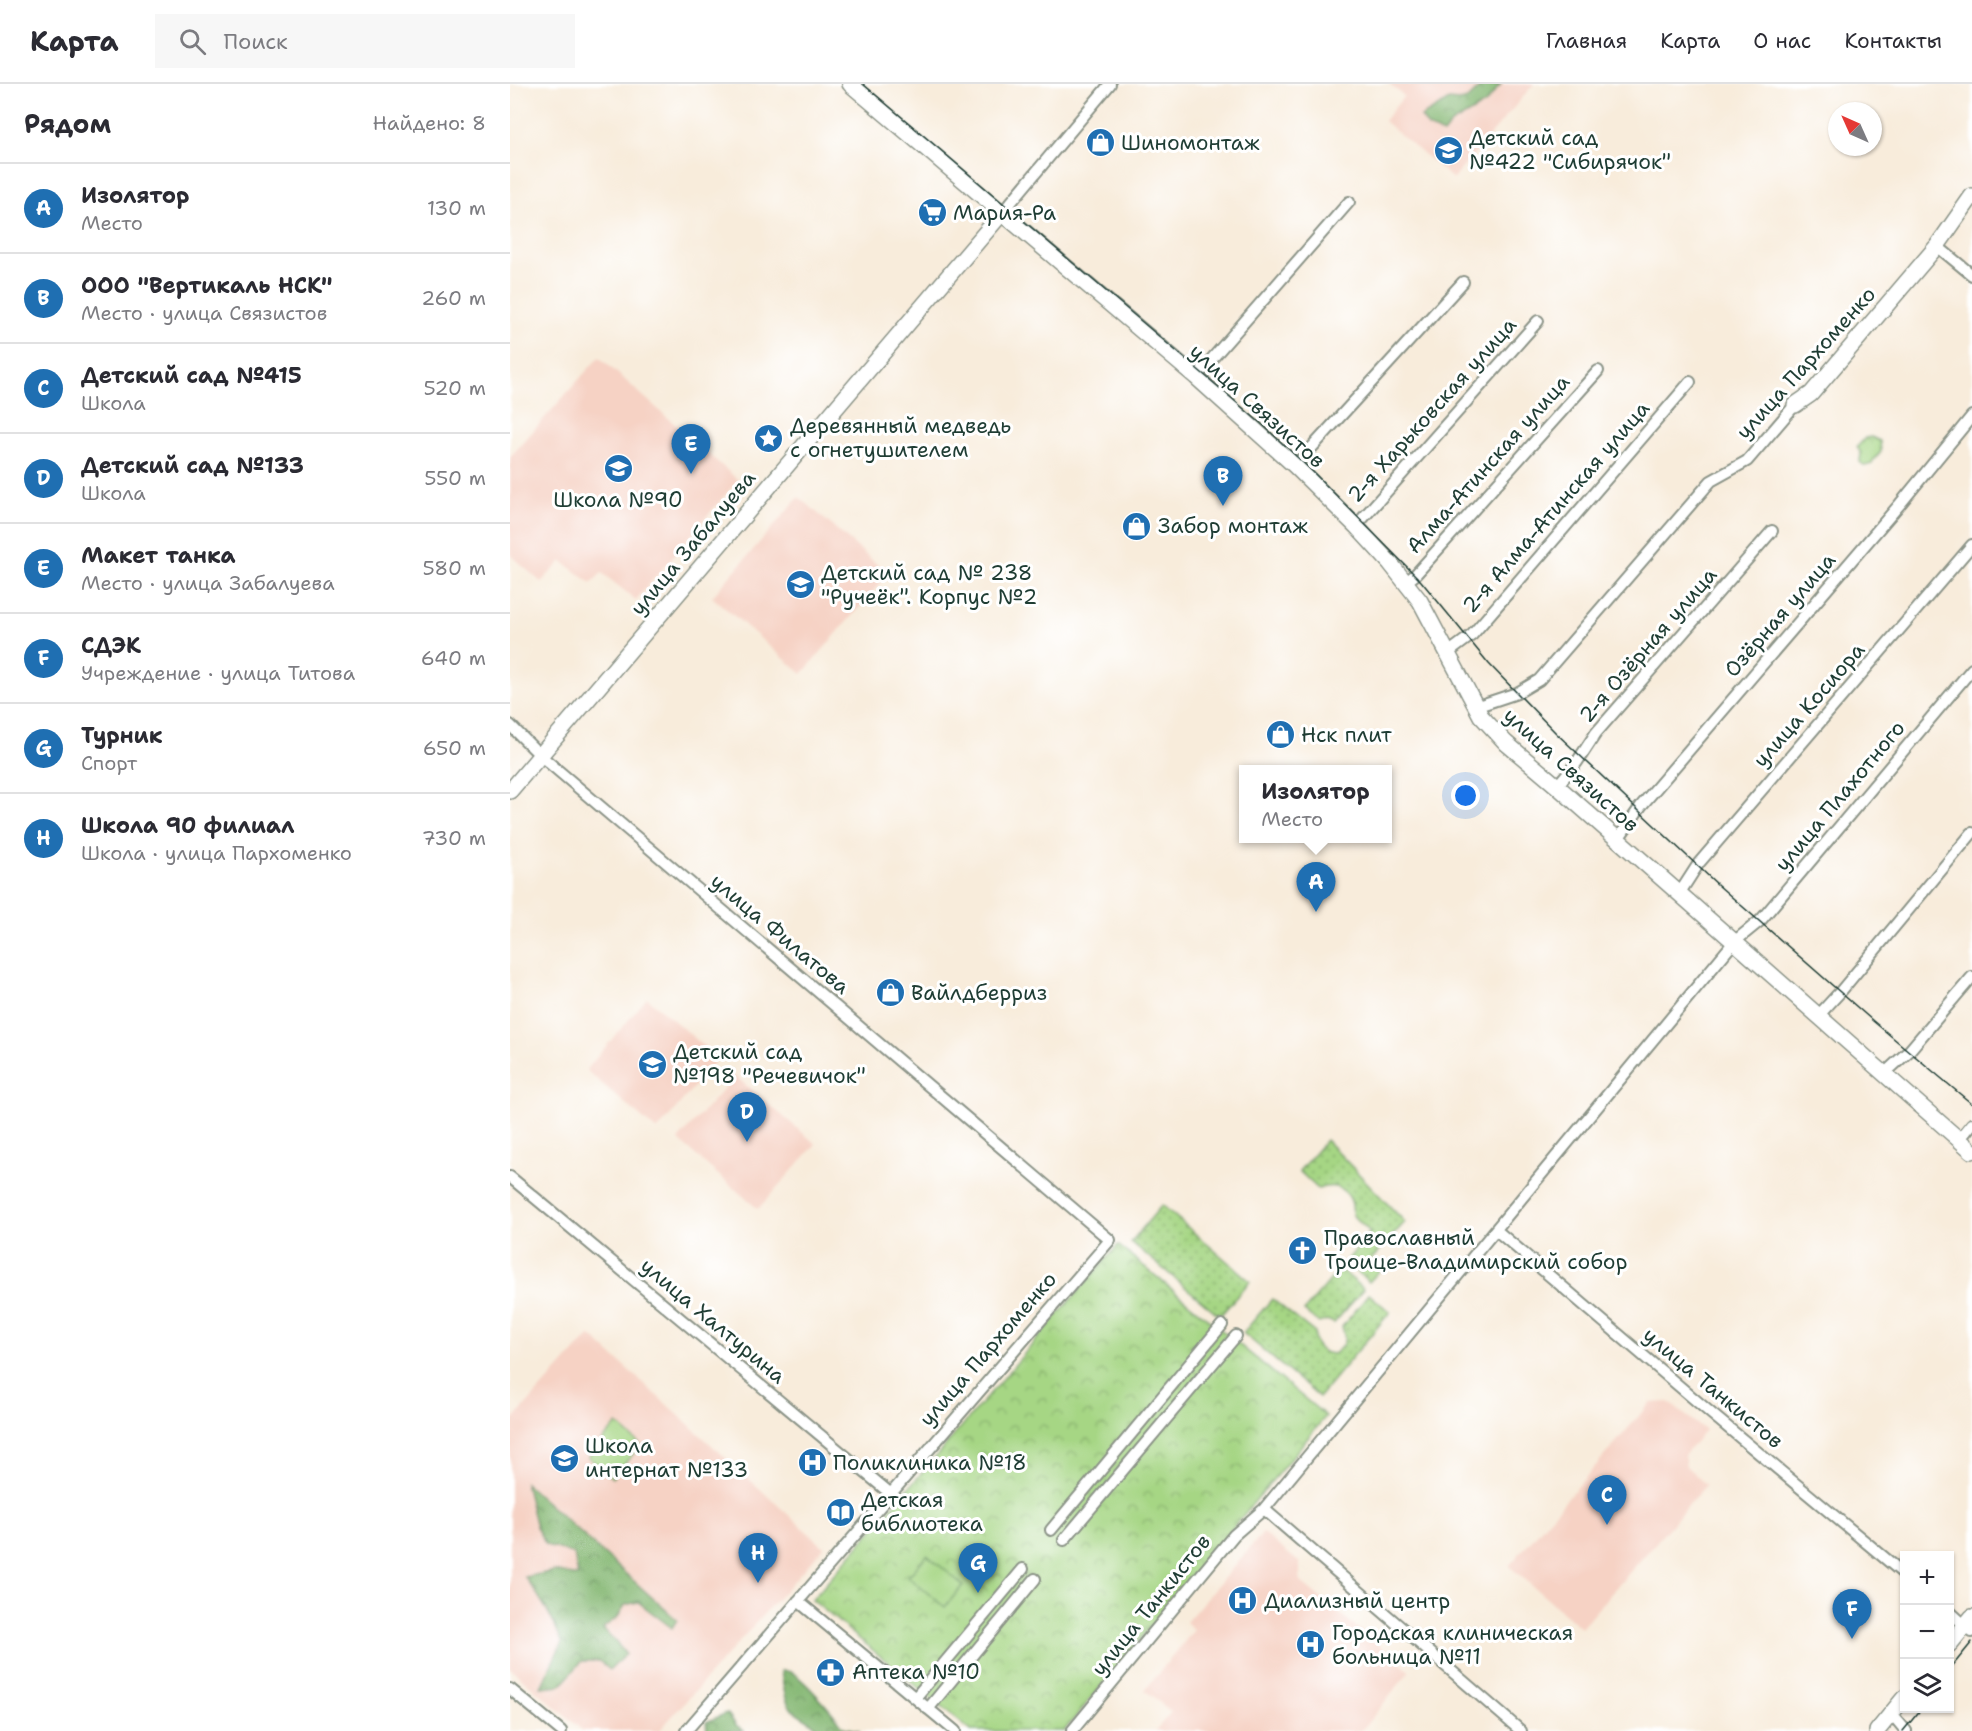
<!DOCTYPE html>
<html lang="ru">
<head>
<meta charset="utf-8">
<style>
  :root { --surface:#fff; --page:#f7f7f7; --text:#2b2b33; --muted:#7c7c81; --line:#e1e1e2; --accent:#1f6fb2 }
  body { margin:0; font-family:"Shantell Sans",sans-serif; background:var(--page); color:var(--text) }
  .controls { position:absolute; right:18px; bottom:18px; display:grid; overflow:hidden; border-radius:0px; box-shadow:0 2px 4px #0004 }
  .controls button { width:54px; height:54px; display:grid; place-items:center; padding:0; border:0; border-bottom:2px solid var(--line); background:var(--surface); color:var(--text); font:30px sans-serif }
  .compass { position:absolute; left:1318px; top:18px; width:54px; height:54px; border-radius:50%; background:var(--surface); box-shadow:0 2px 4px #0004; rotate:315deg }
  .you { position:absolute; left:956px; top:712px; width:21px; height:21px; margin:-15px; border:4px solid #fff; border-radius:50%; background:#1a73e8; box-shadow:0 0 0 9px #1a73e833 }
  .badge { display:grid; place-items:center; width:39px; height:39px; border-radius:50%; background:var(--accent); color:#fff; font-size:20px; font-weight:700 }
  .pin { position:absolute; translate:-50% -50px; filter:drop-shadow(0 2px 3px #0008) }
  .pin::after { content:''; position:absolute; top:32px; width:21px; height:18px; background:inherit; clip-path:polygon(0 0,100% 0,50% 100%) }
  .popup { position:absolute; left:729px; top:681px; width:153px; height:78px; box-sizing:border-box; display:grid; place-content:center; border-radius:0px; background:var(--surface); filter:drop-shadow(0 2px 4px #0005); font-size:20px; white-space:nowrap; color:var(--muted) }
  .popup b { font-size:22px; color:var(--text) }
  .popup::after { content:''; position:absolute; left:50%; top:100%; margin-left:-12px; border:12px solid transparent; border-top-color:var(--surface) }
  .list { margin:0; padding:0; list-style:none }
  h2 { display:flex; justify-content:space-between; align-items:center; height:78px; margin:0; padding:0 24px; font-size:26px }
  h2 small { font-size:20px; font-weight:400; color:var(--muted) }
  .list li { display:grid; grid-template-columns:39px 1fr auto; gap:18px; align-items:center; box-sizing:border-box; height:90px; padding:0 24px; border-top:2px solid var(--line) }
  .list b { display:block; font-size:22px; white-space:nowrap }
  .list p { margin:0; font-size:20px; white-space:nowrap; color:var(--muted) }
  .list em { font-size:20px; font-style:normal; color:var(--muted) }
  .icon { flex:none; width:33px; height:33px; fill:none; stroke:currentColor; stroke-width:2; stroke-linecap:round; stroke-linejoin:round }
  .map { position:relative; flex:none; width:1462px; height:1647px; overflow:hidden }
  header { display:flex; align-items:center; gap:36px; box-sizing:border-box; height:84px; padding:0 30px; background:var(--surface); border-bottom:2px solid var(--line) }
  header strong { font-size:28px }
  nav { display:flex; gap:33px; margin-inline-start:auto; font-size:21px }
  .search { width:420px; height:54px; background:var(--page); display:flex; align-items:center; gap:15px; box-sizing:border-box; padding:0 21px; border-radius:0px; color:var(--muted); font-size:22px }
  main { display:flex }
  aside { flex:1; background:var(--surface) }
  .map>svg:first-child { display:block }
</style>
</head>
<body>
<header>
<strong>Карта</strong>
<div class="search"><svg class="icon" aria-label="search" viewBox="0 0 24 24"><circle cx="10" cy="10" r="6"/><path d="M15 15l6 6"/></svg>Поиск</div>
<nav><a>Главная</a><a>Карта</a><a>О нас</a><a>Контакты</a></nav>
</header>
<main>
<aside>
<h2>Рядом<small>Найдено: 8</small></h2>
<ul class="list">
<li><span class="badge">A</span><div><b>Изолятор</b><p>Место</p></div><em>130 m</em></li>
<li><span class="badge">B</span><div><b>ООО &quot;Вертикаль НСК&quot;</b><p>Место · улица Связистов</p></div><em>260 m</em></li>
<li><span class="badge">C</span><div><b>Детский сад №415</b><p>Школа</p></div><em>520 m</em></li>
<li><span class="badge">D</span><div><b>Детский сад №133</b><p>Школа</p></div><em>550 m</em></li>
<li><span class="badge">E</span><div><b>Макет танка</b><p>Место · улица Забалуева</p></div><em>580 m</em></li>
<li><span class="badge">F</span><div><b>СДЭК</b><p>Учреждение · улица Титова</p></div><em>640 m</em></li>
<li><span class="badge">G</span><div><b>Турник</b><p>Спорт</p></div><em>650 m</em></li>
<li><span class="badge">H</span><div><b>Школа 90 филиал</b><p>Школа · улица Пархоменко</p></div><em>730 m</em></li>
</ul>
</aside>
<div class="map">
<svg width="1462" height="1647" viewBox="0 0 1462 1647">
  <defs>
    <pattern id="grass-dots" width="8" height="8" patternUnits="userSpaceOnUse" patternTransform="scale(1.5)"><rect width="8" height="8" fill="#a6d684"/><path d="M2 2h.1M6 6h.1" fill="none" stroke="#87af6d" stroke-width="1.8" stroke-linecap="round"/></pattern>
    <pattern id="forest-crowns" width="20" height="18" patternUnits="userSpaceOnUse" patternTransform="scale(1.5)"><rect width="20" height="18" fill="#84b772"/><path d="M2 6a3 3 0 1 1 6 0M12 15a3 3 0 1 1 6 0" fill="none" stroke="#6b965e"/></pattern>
    <pattern id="park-crowns" width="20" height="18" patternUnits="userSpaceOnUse" patternTransform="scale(1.5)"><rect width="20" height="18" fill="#a6d684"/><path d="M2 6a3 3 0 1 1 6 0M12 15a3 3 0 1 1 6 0" fill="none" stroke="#87af6d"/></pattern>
  </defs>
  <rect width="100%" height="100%" fill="#fff"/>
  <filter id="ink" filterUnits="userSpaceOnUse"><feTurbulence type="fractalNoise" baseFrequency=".0167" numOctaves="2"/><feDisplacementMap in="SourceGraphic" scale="12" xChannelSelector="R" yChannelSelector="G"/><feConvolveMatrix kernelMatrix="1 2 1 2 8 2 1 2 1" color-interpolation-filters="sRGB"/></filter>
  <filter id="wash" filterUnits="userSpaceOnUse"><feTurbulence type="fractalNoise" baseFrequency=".008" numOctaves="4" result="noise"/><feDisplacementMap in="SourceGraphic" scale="24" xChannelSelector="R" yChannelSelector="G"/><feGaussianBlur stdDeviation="1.35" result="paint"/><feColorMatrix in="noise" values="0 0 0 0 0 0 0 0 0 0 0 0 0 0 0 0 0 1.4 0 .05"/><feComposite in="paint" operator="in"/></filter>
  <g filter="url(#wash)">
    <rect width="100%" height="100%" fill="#f8ecdb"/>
    <path fill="#f6d2c4" d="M879,0H1024L943,95L874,37L894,12Z
      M89,273L228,396L126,516L92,489L81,499L52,477L31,498L0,471V373Z
      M289,413L378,490L292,590L202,513Z
      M137,914L208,974L147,1047L76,986Z
      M225,992L306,1060L248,1125L168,1056Z
      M80,1251L314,1463L149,1647H73L0,1584V1339Z
      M1158,1318L1195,1346L1174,1372L1176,1382L1196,1401L1071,1544L999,1482L1140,1319Z
      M753,1449L790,1479V1497L900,1587L851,1647H645L661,1628L635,1606L684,1546L676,1538Z"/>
    <path fill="url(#grass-dots)" stroke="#628a5c" stroke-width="1.5" d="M816,1056L895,1138L861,1176L871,1185L859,1198L836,1178L860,1148L842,1131C845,1110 829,1097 808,1105L789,1087Z
      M652,1121L740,1197L710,1232L621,1158Z
      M830,1185L854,1205L824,1239L817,1236L809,1239L794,1227Z
      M859,1210L880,1228L809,1313L733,1249L762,1215L805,1249C803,1262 811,1269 823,1270C834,1263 837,1255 832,1243Z"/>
    <path fill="url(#forest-crowns)" stroke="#527a53" stroke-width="1.5" d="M972,0H991L975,20L941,40L933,50L918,43L911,33L939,16C957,19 961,14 972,0Z
      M15,1399L167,1536L162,1544L128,1518L115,1521L108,1533L93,1544L116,1570L100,1586L89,1577H72L51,1601L31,1603L52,1558C43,1534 31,1514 15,1493L44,1487L68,1492L64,1470L36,1461L26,1443Z
      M271,1587C275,1587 278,1587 281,1588C292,1593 326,1632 333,1643L350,1647H309C301,1634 291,1634 282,1625C274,1617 273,1598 271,1587Z
      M217,1629L226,1641L234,1647H197L196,1638Z"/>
    <path fill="url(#park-crowns)" stroke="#628a5c" stroke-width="1.5" d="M1361,353L1370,357L1371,368L1364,375L1362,380L1355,382L1350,378L1351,369L1347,363L1355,354Z
      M608,1161L816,1332L554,1647H461L302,1516Z"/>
    <path fill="#a6d684" stroke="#628a5c" stroke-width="1.5" d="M107,1340L131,1361L102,1394L78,1373Z
      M417,1471L453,1501L435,1523L398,1493Z"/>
  </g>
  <g filter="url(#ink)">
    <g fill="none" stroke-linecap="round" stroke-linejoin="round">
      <defs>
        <path id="street" d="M492,129L600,0
          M1427,162L1462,191
          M686,293L839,118
          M785,382L953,198
          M846,442L1028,237
          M896,498L905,491L1088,287
          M938,569L962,551L1180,298
          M965,623L1007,609L1029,596L1201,397L1237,377L1285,321
          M0,641L31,672L600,1156L176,1647
          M1047,702L1067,678L1086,649L1262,447
          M1108,755L1131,722L1390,420L1462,332
          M1169,810L1189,779L1462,461
          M1308,932L1331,907L1462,749
          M1375,989L1399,967L1462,893
          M1449,1056L1462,1040
          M0,1093L381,1410
          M986,1146L1203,1331L1394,1490
          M754,1425L1011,1647
          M541,1446L712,1241
          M554,1456L726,1252
          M288,1517L445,1647
          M1440,1528L1462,1548
          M0,1605L51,1647
          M405,1614L513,1485
          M418,1625L525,1495
          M1381,1629L1396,1647
          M562,1647L724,1451L754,1425L1224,858L1251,836L1462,585"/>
        <path id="secondary" d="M340,0L686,293L785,382L846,442L880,479L910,517L971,632L996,659L1047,702L1462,1067
          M1285,321L1301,310L1427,162L1462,112
          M0,707L492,129
          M1440,1560L1462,1533
          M1367,1647L1394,1614"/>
      </defs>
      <use href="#street" stroke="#8c9488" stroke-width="14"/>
      <use href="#secondary" stroke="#8c9488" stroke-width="18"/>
      <use href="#street" stroke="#fff" stroke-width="10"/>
      <use href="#secondary" stroke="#fff" stroke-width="15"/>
      <path stroke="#1f3d34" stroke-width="1.5" d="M353,0L753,341L804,389L911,497L979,580L1046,649L1208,801L1363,937L1462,1020
        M1440,1585L1462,1558
        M1393,1647L1412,1624"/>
    </g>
  </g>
  <defs>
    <symbol id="shop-disc" viewBox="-11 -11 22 22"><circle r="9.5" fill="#1f6fb2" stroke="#fff"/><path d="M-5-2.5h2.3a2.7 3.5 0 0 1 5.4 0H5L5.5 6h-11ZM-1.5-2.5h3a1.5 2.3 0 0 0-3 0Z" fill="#fff"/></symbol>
    <symbol id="school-disc" viewBox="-11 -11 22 22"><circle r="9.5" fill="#1f6fb2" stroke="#fff"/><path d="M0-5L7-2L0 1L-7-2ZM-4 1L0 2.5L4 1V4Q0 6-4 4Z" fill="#fff"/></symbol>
    <symbol id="supermarket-disc" viewBox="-11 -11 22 22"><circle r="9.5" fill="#1f6fb2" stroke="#fff"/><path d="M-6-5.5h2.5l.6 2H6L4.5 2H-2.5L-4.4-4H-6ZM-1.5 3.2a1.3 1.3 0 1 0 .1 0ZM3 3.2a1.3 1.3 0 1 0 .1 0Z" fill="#fff"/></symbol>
    <symbol id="sight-disc" viewBox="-11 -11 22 22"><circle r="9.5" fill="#1f6fb2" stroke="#fff"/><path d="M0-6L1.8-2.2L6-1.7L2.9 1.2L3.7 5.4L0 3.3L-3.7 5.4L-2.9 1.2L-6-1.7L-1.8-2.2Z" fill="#fff"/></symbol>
    <symbol id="church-disc" viewBox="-11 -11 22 22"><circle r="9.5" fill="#1f6fb2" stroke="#fff"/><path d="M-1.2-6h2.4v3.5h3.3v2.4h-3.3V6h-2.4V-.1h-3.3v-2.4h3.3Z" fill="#fff"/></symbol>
    <symbol id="hospital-disc" viewBox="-11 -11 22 22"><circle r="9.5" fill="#1f6fb2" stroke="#fff"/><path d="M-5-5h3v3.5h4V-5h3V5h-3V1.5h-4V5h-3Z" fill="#fff"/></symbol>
    <symbol id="library-disc" viewBox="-11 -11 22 22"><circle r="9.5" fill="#1f6fb2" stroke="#fff"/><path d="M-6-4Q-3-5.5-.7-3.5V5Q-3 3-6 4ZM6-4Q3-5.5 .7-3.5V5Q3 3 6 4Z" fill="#fff"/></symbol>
    <symbol id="pharmacy-disc" viewBox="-11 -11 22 22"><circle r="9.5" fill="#1f6fb2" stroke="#fff"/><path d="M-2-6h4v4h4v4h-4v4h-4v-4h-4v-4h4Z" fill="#fff"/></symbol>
  </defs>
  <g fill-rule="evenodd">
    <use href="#shop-disc" x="574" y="42" width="33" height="33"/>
    <use href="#school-disc" x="922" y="50" width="33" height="33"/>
    <use href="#supermarket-disc" x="406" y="112" width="33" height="33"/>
    <use href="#sight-disc" x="242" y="338" width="33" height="33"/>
    <use href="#school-disc" x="92" y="368" width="33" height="33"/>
    <use href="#shop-disc" x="610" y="426" width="33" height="33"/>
    <use href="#school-disc" x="274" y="484" width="33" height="33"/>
    <use href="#shop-disc" x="754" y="634" width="33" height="33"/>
    <use href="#shop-disc" x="364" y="892" width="33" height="33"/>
    <use href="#school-disc" x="126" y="964" width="33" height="33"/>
    <use href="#church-disc" x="776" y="1150" width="33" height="33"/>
    <use href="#school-disc" x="38" y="1358" width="33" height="33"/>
    <use href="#hospital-disc" x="286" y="1362" width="33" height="33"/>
    <use href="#library-disc" x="314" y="1412" width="33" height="33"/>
    <use href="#hospital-disc" x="716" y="1500" width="33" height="33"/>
    <use href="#hospital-disc" x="784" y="1544" width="33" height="33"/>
    <use href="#pharmacy-disc" x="304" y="1572" width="33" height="33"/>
  </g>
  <g text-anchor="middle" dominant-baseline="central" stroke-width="6" stroke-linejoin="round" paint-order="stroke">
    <g font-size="21" fill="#1f3d34" stroke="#fff" text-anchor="start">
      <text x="959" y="54">Детский сад<tspan x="959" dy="24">№422 "Сибирячок"</tspan></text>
      <text x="611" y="59">Шиномонтаж</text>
      <text x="443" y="129">Мария-Ра</text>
      <text x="280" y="342">Деревянный медведь<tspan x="280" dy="24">с огнетушителем</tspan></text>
      <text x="108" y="416" text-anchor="middle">Школа №90</text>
      <text x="648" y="442">Забор монтаж</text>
      <text x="311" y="489">Детский сад № 238<tspan x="311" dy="24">"Ручеёк". Корпус №2</tspan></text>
      <text x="791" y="651">Нск плит</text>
      <text x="401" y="909">Вайлдберриз</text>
      <text x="163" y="968">Детский сад<tspan x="163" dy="24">№198 "Речевичок"</tspan></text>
      <text x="814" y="1154">Православный<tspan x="814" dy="24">Троице-Владимирский собор</tspan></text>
      <text x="75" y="1362">Школа<tspan x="75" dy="24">интернат №133</tspan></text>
      <text x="323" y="1379">Поликлиника №18</text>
      <text x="351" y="1416">Детская<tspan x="351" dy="24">библиотека</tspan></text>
      <text x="754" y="1517">Диализный центр</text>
      <text x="822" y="1549">Городская клиническая<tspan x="822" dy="24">больница №11</tspan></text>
      <text x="342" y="1588">Аптека №10</text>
    </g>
    <g font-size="21" fill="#1f3d34" stroke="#fff">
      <text transform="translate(1296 279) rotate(-48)">улица Пархоменко</text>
      <text transform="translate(747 322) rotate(42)">улица Связистов</text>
      <text transform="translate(922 326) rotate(-48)">2-я Харьковская улица</text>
      <text transform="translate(978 380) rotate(-48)">Алма-Атинская улица</text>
      <text transform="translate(1046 423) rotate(-49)">2-я Алма-Атинская улица</text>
      <text transform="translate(183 459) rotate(-50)">улица Забалуева</text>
      <text transform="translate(1270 531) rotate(-49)">Озёрная улица</text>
      <text transform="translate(1138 561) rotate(-49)">2-я Озёрная улица</text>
      <text transform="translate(1299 621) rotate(-49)">улица Косиора</text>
      <text transform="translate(1061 686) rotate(42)">улица Связистов</text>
      <text transform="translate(1330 712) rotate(-50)">улица Плахотного</text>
      <text transform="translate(270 850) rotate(40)">улица Филатова</text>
      <text transform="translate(203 1237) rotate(40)">улица Халтурина</text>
      <text transform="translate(478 1265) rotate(-49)">улица Пархоменко</text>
      <text transform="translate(1203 1304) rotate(40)">улица Танкистов</text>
      <text transform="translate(641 1521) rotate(-51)">улица Танкистов</text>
    </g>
  </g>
</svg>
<div class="controls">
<button>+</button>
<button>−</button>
<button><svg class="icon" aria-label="layers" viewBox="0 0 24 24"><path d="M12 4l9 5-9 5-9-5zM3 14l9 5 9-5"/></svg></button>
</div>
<svg class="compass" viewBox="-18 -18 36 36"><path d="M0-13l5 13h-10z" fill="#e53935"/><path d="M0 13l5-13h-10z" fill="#7c7c81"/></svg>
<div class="you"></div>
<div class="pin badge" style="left:806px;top:828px">A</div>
<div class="popup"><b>Изолятор</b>Место</div>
<div class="pin badge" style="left:713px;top:422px">B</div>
<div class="pin badge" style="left:1097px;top:1441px">C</div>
<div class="pin badge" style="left:237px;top:1058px">D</div>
<div class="pin badge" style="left:181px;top:390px">E</div>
<div class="pin badge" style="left:1342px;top:1555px">F</div>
<div class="pin badge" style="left:468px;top:1509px">G</div>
<div class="pin badge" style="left:248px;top:1499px">H</div>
</div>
</main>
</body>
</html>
